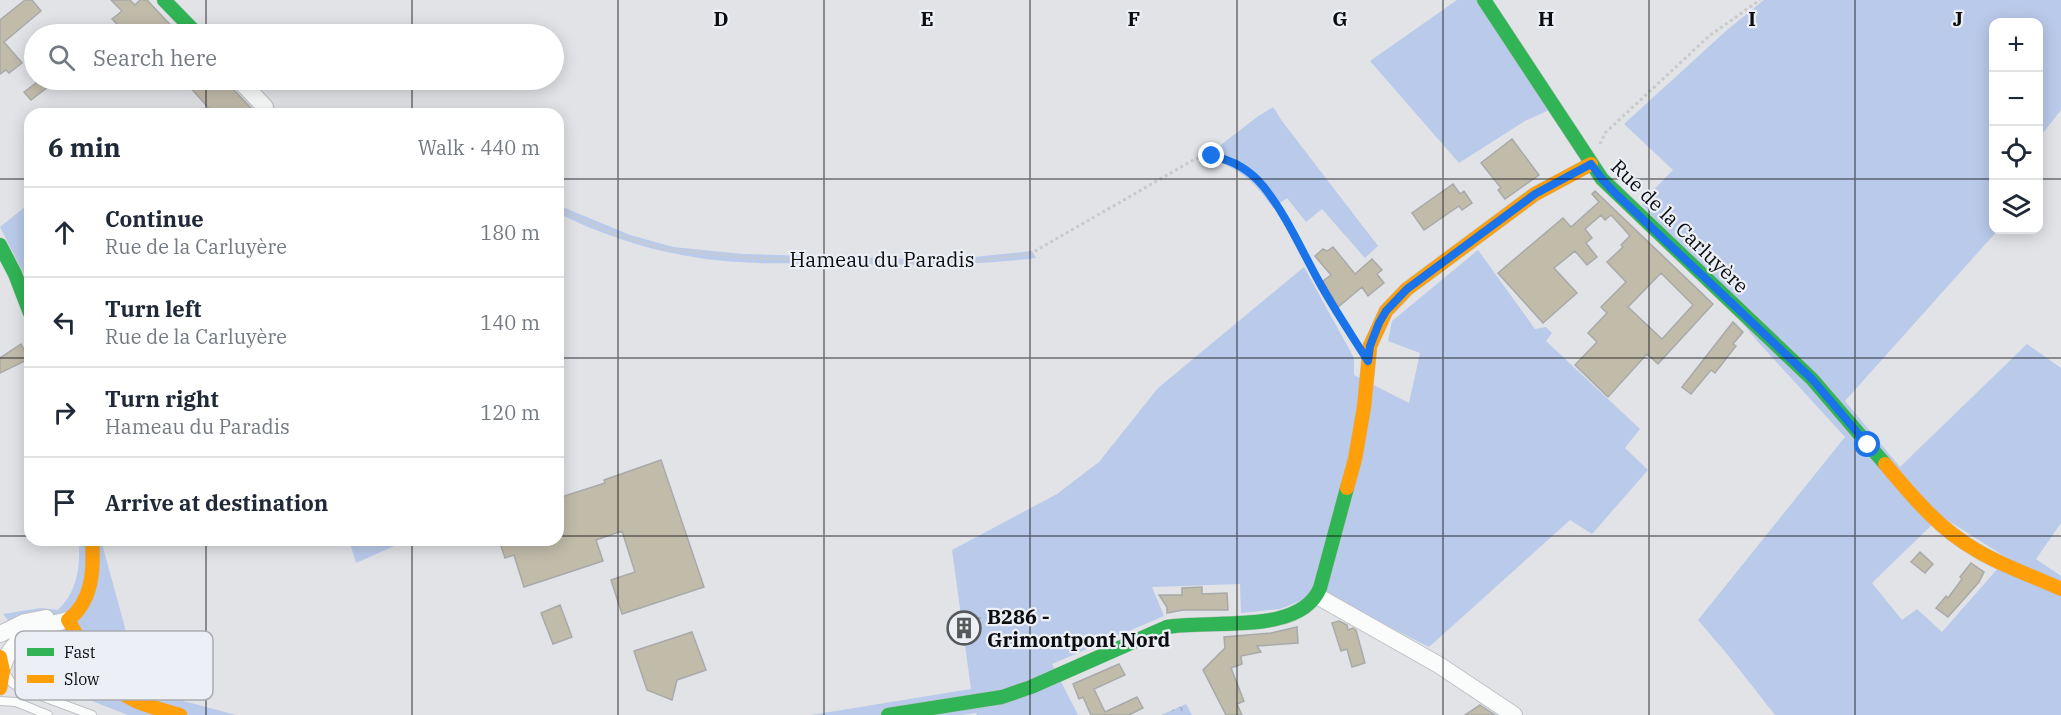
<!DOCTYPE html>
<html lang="en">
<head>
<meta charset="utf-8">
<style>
  :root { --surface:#fff; --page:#f6f6f7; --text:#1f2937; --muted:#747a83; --line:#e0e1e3 }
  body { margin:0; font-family:"IBM Plex Serif",serif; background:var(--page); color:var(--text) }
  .controls { position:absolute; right:18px; top:18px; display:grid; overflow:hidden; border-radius:12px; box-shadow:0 3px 15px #0003 }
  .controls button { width:54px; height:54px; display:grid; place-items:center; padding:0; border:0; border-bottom:2px solid var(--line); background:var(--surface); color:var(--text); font:30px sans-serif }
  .stop { position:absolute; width:18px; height:18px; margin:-14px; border:4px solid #1a73e8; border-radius:50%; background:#fff }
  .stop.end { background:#1a73e8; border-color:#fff; box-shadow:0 2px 6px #0008 }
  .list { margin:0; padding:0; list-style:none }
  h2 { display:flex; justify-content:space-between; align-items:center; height:78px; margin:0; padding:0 24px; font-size:26px }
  h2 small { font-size:20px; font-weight:400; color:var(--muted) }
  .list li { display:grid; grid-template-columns:39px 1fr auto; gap:18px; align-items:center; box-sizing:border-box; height:90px; padding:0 24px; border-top:2px solid var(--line) }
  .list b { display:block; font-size:22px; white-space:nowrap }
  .list p { margin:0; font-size:20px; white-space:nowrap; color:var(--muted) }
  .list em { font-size:20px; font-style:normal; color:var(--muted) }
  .icon { flex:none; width:33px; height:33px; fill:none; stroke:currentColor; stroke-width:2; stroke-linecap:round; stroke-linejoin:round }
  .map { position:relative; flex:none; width:2061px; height:715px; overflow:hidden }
  .search { position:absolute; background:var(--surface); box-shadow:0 3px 15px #0003; left:24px; top:24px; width:540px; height:66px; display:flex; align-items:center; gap:15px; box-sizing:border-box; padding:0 21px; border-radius:33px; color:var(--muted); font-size:22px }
  .panel { position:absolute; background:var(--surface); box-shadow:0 3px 15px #0003; left:24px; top:108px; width:540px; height:438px; border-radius:18px }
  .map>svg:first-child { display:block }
</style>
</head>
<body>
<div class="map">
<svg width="2061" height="715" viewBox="0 0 2061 715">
  <defs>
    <pattern id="forest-crowns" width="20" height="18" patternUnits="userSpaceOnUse" patternTransform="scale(1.5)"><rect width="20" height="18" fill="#bacaea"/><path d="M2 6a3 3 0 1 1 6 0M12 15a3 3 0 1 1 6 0" fill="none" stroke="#9facc8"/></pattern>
  </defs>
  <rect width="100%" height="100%" fill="#e1e3e7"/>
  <path fill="#bacaea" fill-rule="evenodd" d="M1457,0H1491L1560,105L1525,121L1459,163L1370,61Z
    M1764,0H2061V110L2039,138L2038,22H1994V230H1998L1845,401L1900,467L2027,344L2061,368V523L2036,559L2061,576V715H1775L1727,654L1698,620L1845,437L1759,343L1641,203L1673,170L1624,124L1727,30ZM1941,516L2007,558L1942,632L1917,609L1902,620L1872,583Z
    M1273,107L1282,121L1378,246L1365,258L1322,209L1306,222L1287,198L1273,208C1256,184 1244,172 1217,161L1213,151L1257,117Z
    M30,203V272L25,276L0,227Z
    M558,205L630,235L673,247L743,254L945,260L1032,251L1036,258C974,266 912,265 850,264C795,263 737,266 682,255C639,247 598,233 558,213Z
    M1478,250L1535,329L1546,327L1552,333L1546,341L1640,429L1625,448L1648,470L1592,534L1570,520L1429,647L1356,610L1307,598L1280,609L1241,613L1240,584L1152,587L1164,616L1052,664L1078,715H977L976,713L961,715H811L971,689L952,550L1057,494L1099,462L1158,388L1304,267L1354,358V375L1409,403L1420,353L1388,341L1392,321Z
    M79,540H101L142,690L236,715H128L30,677L26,642L3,614L41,608L58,610C78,591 80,566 79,540Z
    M349,540H408L356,563Z"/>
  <path fill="url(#forest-crowns)" d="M1186,704L1192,715H1161Z"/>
  <path fill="#c1bbaa" stroke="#a8a9a9" stroke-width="1.5" fill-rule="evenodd" d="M25,0H32L41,11L4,42L22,63L9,73L6,70L0,74V20Z
    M111,0H130L135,5L140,0H147L179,34H127L112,19L122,11Z
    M40,80H57L31,100L24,92Z
    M197,80H228L231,87L252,109L247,114H214L189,86Z
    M1512,139L1539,175L1505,199L1498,190L1501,188L1481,163Z
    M1453,184L1460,194L1464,191L1472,203L1462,210L1459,206L1424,230L1412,213Z
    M1595,191L1713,304L1658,364L1647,354L1608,397L1575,365L1597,342L1588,333L1607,313L1601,307L1626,282L1607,262L1623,247L1621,245L1630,236L1623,228L1611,215L1605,220L1601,215L1585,229L1592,238L1586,243L1597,257L1587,265L1575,251L1554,268L1577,293L1543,323L1498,273L1563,218L1571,227L1599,202L1592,194ZM1661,273L1693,305L1662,339L1628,307Z
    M1333,247L1355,274L1372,259L1382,270L1377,274L1384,283L1368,296L1362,287L1338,307L1323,281L1331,275L1315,256L1323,249L1327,251Z
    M1733,322L1743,332L1733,344L1736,346L1715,373L1711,370L1691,394L1682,387Z
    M21,344L29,359L0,373V358Z
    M661,460L704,587L622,614L611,580L635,572L622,531L596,540L603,561L524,587L514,555L505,558L499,540H558V498L605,483L604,480Z
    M1920,552L1933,564L1925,573L1911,562Z
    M1971,563L1984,572L1979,582L1948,617L1936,608L1946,596L1948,598L1962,579L1960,577Z
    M1202,587V594L1227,593L1228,610H1183L1167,613V607L1159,595H1182V588Z
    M560,605L572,637L553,644L541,613Z
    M960,617L980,618L965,639L959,636L954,626Z
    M1339,621L1347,625L1348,630L1353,628L1356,630L1365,663L1352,667L1347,649L1341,651L1332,623Z
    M1297,627L1298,643L1257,646L1261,652L1241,656L1242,664L1231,668L1244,701L1237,704L1242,715H1226L1203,670L1225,648L1224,637L1271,633Z
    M692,632L706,670L677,680L672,700L647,690L634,651Z
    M1119,664L1125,675L1094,689L1105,712L1137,697L1143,708L1129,715H1091L1083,697L1079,699L1073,684Z
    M1480,705L1495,715H1465Z"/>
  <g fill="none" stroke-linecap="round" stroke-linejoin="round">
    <defs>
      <path id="lane" d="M7,676L12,683L22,689L92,715
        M0,701L16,702L48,715"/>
      <path id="street" d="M239,80L265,107
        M1317,596L1439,665L1514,715
        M0,634L25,622L46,618
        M3,666C12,636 40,626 68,620"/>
      <path id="fast" d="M164,0L197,34
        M1484,0L1602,179L1812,379L1885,464
        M0,245L15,274L30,313
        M888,715L1002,697L1031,687L1167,627C1210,619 1300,636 1320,588L1347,488"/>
      <path id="slow" d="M1885,464C1912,496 1939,529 1976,550C2002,566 2033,576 2061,589
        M1347,488L1355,459L1364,407L1370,346L1386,311L1407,289L1535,194L1591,164
        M92,540C94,569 93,601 68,620C86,650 102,686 136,701C150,707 165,711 180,715
        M0,657L3,671L0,688"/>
    </defs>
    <use href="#lane" stroke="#bfc0c3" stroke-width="10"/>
    <use href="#street" stroke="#bfc0c3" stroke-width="18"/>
    <use href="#fast" stroke="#bfc0c3" stroke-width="15"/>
    <use href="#slow" stroke="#bfc0c3" stroke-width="15"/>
    <path stroke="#c9caca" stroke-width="3" stroke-dasharray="3 3" stroke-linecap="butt" d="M1600,144L1605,133L1709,36L1760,0
      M558,209L612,233L665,249L753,258L928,263L975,261L1030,254L1195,159C1208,156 1218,155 1231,161C1274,181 1299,246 1321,286C1331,304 1343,321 1353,338
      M22,660L24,678"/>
    <use href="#lane" stroke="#fafbfb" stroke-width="8"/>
    <use href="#street" stroke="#fafbfb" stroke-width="16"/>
    <use href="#fast" stroke="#30b455" stroke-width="14"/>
    <use href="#slow" stroke="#ff9f0a" stroke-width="14"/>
  </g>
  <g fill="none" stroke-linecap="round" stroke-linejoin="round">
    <path stroke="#1a73e8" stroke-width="8" d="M1212,156C1232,160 1250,170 1263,186C1285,213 1300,247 1317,278C1332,306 1351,334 1368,361L1370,346L1379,323L1386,311L1407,289L1535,194L1591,164L1602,179L1615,193L1812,379L1868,445"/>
  </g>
  <path fill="none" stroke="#0c0d0f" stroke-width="1.5" stroke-opacity="0.55" d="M206,0V34M412,0V34M618,0V715M824,0V715M1030,0V715M1237,0V715M1443,0V715M1649,0V715M1855,0V715M206,80V114M412,80V114M0,179H30M558,179H1994M2038,179H2061M0,358H30M558,358H2061M0,536H30M558,536H2061M206,540V715M412,540V715"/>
  <defs>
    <symbol id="building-ring" viewBox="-11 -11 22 22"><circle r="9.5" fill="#ecf0f6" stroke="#57585b" stroke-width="1.5"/><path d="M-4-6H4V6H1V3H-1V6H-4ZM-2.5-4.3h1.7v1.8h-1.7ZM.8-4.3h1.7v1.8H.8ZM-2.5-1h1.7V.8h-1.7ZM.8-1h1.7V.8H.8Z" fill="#57585b"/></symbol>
  </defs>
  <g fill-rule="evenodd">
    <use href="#building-ring" x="945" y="609" width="38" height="38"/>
  </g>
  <g text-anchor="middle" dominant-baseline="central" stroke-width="4.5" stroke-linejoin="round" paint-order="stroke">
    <g font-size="20" fill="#0c0d0f" stroke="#ecf0f6">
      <text transform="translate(1680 226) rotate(44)">Rue de la Carluyère</text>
      <text x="882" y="259">Hameau du Paradis</text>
    </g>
    <g font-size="20" font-weight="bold" fill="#0c0d0f" stroke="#ecf0f6" text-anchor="start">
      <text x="987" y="616">B286 -<tspan x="987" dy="23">Grimontpont Nord</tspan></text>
    </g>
  </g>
  <rect x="15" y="631" width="198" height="69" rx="9" fill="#ecf0f6" stroke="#a9acb1" stroke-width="1.5"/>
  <rect x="27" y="648" width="27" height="8" fill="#30b455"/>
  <rect x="27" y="675" width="27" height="8" fill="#ff9f0a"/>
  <g font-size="16" fill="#0c0d0f">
    <text x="64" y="658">Fast</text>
    <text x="64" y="685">Slow</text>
  </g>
  <g font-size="20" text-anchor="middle" font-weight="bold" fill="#0c0d0f" stroke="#ecf0f6" stroke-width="4.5" stroke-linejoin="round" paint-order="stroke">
    <text x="721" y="26">D</text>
    <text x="927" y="26">E</text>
    <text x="1134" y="26">F</text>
    <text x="1340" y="26">G</text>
    <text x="1546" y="26">H</text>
    <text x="1752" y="26">I</text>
    <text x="1958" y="26">J</text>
  </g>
</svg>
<div class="controls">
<button>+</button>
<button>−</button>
<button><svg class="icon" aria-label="locate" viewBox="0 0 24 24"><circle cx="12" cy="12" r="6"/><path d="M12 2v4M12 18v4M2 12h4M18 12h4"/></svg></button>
<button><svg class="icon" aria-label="layers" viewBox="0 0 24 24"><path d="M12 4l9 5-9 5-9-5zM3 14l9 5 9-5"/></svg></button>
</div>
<div class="stop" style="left:1868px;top:445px"></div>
<div class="stop end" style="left:1212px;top:156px"></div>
<div class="search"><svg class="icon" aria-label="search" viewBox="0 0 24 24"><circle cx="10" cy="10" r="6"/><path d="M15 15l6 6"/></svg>Search here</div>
<section class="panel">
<h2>6 min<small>Walk · 440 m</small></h2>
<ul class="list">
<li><svg class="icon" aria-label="ahead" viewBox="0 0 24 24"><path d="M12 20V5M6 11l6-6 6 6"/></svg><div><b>Continue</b><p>Rue de la Carluyère</p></div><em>180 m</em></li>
<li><svg class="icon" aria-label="left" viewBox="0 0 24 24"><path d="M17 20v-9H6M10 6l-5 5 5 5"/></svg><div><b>Turn left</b><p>Rue de la Carluyère</p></div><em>140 m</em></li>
<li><svg class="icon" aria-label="right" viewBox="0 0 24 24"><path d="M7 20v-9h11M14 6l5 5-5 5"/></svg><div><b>Turn right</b><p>Hameau du Paradis</p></div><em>120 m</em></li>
<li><svg class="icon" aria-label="arrive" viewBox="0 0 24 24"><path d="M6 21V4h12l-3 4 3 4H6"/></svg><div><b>Arrive at destination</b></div></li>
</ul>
</section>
</div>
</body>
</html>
